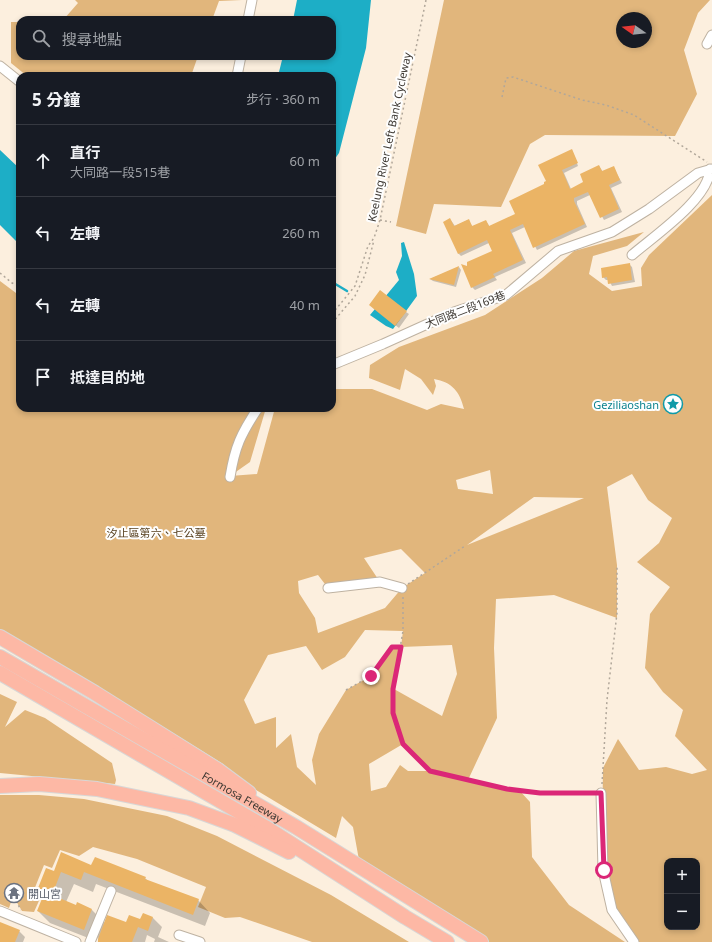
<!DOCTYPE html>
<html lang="zh-TW">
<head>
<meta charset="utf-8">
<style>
  :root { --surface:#171b24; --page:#242831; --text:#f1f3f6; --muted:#9ea1a6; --line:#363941 }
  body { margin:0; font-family:"Noto Sans","Noto Sans TC",sans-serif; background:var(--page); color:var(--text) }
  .controls { position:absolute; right:12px; bottom:12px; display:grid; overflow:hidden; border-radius:8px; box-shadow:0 2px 6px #0003 }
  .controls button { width:36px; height:36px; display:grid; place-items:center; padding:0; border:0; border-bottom:1px solid var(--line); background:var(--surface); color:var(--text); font:20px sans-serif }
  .compass { position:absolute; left:616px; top:12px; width:36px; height:36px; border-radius:50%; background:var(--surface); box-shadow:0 2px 6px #0003; rotate:284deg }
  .stop { position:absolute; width:12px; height:12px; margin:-9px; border:3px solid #db2777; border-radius:50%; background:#fff }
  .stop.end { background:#db2777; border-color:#fff; box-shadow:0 1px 4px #0008 }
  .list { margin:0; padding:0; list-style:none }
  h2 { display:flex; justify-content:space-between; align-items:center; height:52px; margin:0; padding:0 16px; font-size:17px }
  h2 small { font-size:13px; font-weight:400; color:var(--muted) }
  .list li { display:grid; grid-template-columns:26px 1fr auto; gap:12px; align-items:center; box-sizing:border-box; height:72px; padding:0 16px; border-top:1px solid var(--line) }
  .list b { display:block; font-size:15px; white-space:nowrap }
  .list p { margin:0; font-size:13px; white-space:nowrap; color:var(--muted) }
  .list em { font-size:13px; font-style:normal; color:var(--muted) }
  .icon { flex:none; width:22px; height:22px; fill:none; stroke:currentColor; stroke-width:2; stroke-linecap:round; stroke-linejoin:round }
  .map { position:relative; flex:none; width:712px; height:942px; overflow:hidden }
  .search { position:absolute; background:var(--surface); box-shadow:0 2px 6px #0003; left:16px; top:16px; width:320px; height:44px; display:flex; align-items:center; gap:10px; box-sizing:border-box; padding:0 14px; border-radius:12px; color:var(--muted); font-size:15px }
  .panel { position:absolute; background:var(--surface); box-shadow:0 2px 6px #0003; left:16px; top:72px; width:320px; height:340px; border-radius:12px }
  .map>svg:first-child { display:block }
</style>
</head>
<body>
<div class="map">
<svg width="712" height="942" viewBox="0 0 712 942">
  <rect width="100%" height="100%" fill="#fcefde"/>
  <path fill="#e1b67c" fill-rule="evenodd" d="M75,0H242L219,1L212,20H43L64,19L78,3Z
    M444,0H710L698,13L684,50L697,94L675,136L545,135L530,144L501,207L434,204L426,234L396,226ZM622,18H646V42H622Z
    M11,22H20V56H198L191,76H27L11,63Z
    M712,195V942H634L612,910L602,843L603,768L618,739L639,770L666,767L692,774L707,770L675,736L683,710L663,692L645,668L650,614L670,587L637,562L659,543L672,518L648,500L632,474L607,487L617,565V618L554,595L496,599L494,648L497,718L468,780L519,790L530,802L532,857L569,905L625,942H484L361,871L353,827L342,816L336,838L238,779L223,764L84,678L0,629V281L20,296V408H266L250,462L230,476L257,474L275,408H332V389H372L427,410L441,404L464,409C460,392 452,382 434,379L436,386L433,395L421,379L405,369L400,390L369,378L370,365L399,347L485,315L542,278L574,251L644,232L627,246L593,256L589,274L612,291L642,286L641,268L649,255ZM490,470L493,494L458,489L456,480ZM534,497L584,498L467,545ZM401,549L425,573L402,588L385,608L318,633L315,618L299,593L298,581L318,575L328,588L380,582L364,558ZM365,630L403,631L401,647H392L371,676L346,690L319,734L312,760L316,785L297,767L291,734L276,748V717L255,724L244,700L268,655L306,646L322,670L345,657ZM452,645L457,674L442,716L394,689L401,647ZM403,744L430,771H408L400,765L386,787L371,791L369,764ZM667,861H697V927H667Z
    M0,694L17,702L5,727L25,710L45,718L112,763L116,780L115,784L0,773Z
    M0,795H39L84,799L167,816L217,836L331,895L409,942H312L240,917L225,918L198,907L206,887L137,859L93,847L79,856L60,850L52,868L44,865L34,890L42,894L34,912L22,911L16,901L21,890L12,886L7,896L12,899L9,908L0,904Z"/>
  <path fill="#1daec6" d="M297,0H371L366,48L339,153L332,163V76H278L283,56H332V20H293Z
    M0,150L20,169V245L0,225Z
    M404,242L414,274L417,296L393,329L386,326L370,315L399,280L396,272L402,256L401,243Z"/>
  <path fill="#0003" d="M572,150L578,166L564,173L571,189L585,183L599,166L603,172L613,167L622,183L611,188L622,212L604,220L590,195L577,201V204L587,227L537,250L525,227L512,233L526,263L495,277L497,280L475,290L472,287L467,267L493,252L489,243L461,256L458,253L450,219L455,226L468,220L473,227L486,221L490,227L517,214L546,185Z
    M629,264L632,267L635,282L612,286L609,280H606L603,277Z
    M459,267L461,270L456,287L433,281L430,279Z
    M373,308L406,312L409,314L399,328Z
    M92,866L145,878L149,882L198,900L210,913L205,926L96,884L93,892L74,884L66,902L76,906L77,904L92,910L105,923H127L141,921L143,914L153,918L162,927L158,937L169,942H154L155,939L147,935L145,942H100L98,937L96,941L50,923L38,911L45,893L39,888L54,872Z
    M12,887L22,893L18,902L8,896Z
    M0,923L19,931L25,937L23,942H0Z"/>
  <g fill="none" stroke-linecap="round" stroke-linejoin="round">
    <path stroke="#1daec6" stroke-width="2.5" d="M332,282L347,291"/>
  </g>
  <path fill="#ebb465" d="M572,149L578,163L562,170L570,189L583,182L580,174L599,165L602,171L614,166L620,180L609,185L619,209L600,218L588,192L574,198V201L585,224L533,248L523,224L510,230L523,260L493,274L495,277L471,288L461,264L467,266V262L492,251L487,240L458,254L443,222L450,218L454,226L469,219L472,226L486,220L489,226L515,214L509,201L544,184V182L546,181L538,165Z
    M630,263L632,280L608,284L607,277L602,278L601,268Z
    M459,266L454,285L429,279Z
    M380,290L407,311L395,326L369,305Z
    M61,852L91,865L95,857L146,877L145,879L199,899L193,915L84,872L81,880L61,872L52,895L76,905L77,902L92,909L84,930L37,911L45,891L38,888L46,868L54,871Z
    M11,886L21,890L16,901L7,896Z
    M143,913L153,917L148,931L138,927L132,942H98V939L107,915L126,922L129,915L140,919Z
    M0,922L20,930L15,942H0Z"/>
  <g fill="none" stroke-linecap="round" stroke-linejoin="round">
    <defs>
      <path id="minor" d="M248,20L252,0
        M707,44L712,35
        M0,66L20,82
        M237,76L241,56
        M632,255C654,236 709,199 710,169
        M332,365L383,344L454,312L506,295L558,251L612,232L649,209L698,173L712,169
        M230,477C235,446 241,434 258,408
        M328,588L380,582L402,588
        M601,793L603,870L612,910L634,942
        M0,911L76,942
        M179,935L200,942
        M90,942L111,891"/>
      <g id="highway">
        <path d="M0,637L95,693L218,770L249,793"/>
        <path id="s1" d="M0,657L296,827L481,942"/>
        <path d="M0,673L265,827L405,917L447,942"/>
        <path d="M0,786L39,784L97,789L189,808L235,825L289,852"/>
      </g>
    </defs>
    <use href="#minor" stroke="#beb2a2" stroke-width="11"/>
    <use href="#highway" stroke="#d8d7d6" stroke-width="16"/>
    <path stroke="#b1a79a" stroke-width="1.5" stroke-dasharray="2 3" stroke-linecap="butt" d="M502,97L506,78L513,77L582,100L606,105L634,115L707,162
      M380,220L391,222
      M0,273L12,283L20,286
      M332,314L355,286L368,246L374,238L380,220L426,0
      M332,323L355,296L365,275L374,240
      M408,584L465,546
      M403,597V631L393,689V713L403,744L430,771L507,789L540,793H592
      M346,690L371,676L392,647H401
      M602,784L607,700L617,613V565
      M16,901L21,910"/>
    <use href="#minor" stroke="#fff" stroke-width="9"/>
    <use href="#highway" stroke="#fdb8a5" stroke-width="14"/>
  </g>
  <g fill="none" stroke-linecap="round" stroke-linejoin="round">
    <path stroke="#db2777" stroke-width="5" d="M371,676L392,647H401L393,689V713L403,744L430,771L507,789L540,793H601L604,870"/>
  </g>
  <defs>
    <symbol id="sight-ring" viewBox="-11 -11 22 22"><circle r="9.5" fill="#fefefe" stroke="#0f9aa8" stroke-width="1.5"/><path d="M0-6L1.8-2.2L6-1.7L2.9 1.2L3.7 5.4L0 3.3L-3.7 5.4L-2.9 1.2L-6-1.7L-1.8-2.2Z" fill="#0f9aa8"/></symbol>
    <symbol id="temple-ring" viewBox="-11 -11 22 22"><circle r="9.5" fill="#fefefe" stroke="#6b7280" stroke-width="1.5"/><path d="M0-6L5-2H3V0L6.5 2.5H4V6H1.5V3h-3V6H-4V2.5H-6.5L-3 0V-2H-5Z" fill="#6b7280"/></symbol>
  </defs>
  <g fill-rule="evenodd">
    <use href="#sight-ring" x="662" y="393" width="22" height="22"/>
    <use href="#temple-ring" x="3" y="882" width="22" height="22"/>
  </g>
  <g text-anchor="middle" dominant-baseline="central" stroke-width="4" stroke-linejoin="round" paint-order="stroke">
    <g font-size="11" fill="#3e3933" stroke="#fefefe">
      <text transform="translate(389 137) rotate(-78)">Keelung River Left Bank Cycleway</text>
      <text transform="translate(465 309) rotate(-21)">大同路二段169巷</text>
      <text stroke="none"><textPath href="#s1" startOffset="280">Formosa Freeway</textPath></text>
    </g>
    <g font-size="11" fill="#0d838f" stroke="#fefefe" text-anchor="end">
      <text x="659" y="404">Geziliaoshan</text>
    </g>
    <g font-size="11" fill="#553e1c" stroke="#fefefe">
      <text x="156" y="532">汐止區第六、七公墓</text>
    </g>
    <g font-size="11" fill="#5b616d" stroke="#fefefe" text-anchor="start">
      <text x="28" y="893">開山宮</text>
    </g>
  </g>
</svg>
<div class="controls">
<button>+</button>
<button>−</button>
</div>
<svg class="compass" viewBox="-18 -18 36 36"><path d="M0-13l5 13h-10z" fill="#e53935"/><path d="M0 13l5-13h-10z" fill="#9ea1a6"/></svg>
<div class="stop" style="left:604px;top:870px"></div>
<div class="stop end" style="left:371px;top:676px"></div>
<div class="search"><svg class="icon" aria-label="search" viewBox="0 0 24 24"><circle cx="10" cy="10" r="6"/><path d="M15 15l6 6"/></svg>搜尋地點</div>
<section class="panel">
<h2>5 分鐘<small>步行 · 360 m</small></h2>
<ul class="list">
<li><svg class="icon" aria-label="ahead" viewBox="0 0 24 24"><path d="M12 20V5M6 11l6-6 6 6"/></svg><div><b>直行</b><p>大同路一段515巷</p></div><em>60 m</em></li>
<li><svg class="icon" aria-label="left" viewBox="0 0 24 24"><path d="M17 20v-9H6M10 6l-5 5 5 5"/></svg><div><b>左轉</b></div><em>260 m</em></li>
<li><svg class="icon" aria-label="left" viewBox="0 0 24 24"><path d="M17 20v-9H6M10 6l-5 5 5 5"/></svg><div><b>左轉</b></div><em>40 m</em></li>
<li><svg class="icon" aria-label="arrive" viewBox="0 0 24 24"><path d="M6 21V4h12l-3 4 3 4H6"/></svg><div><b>抵達目的地</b></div></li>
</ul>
</section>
</div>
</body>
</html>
